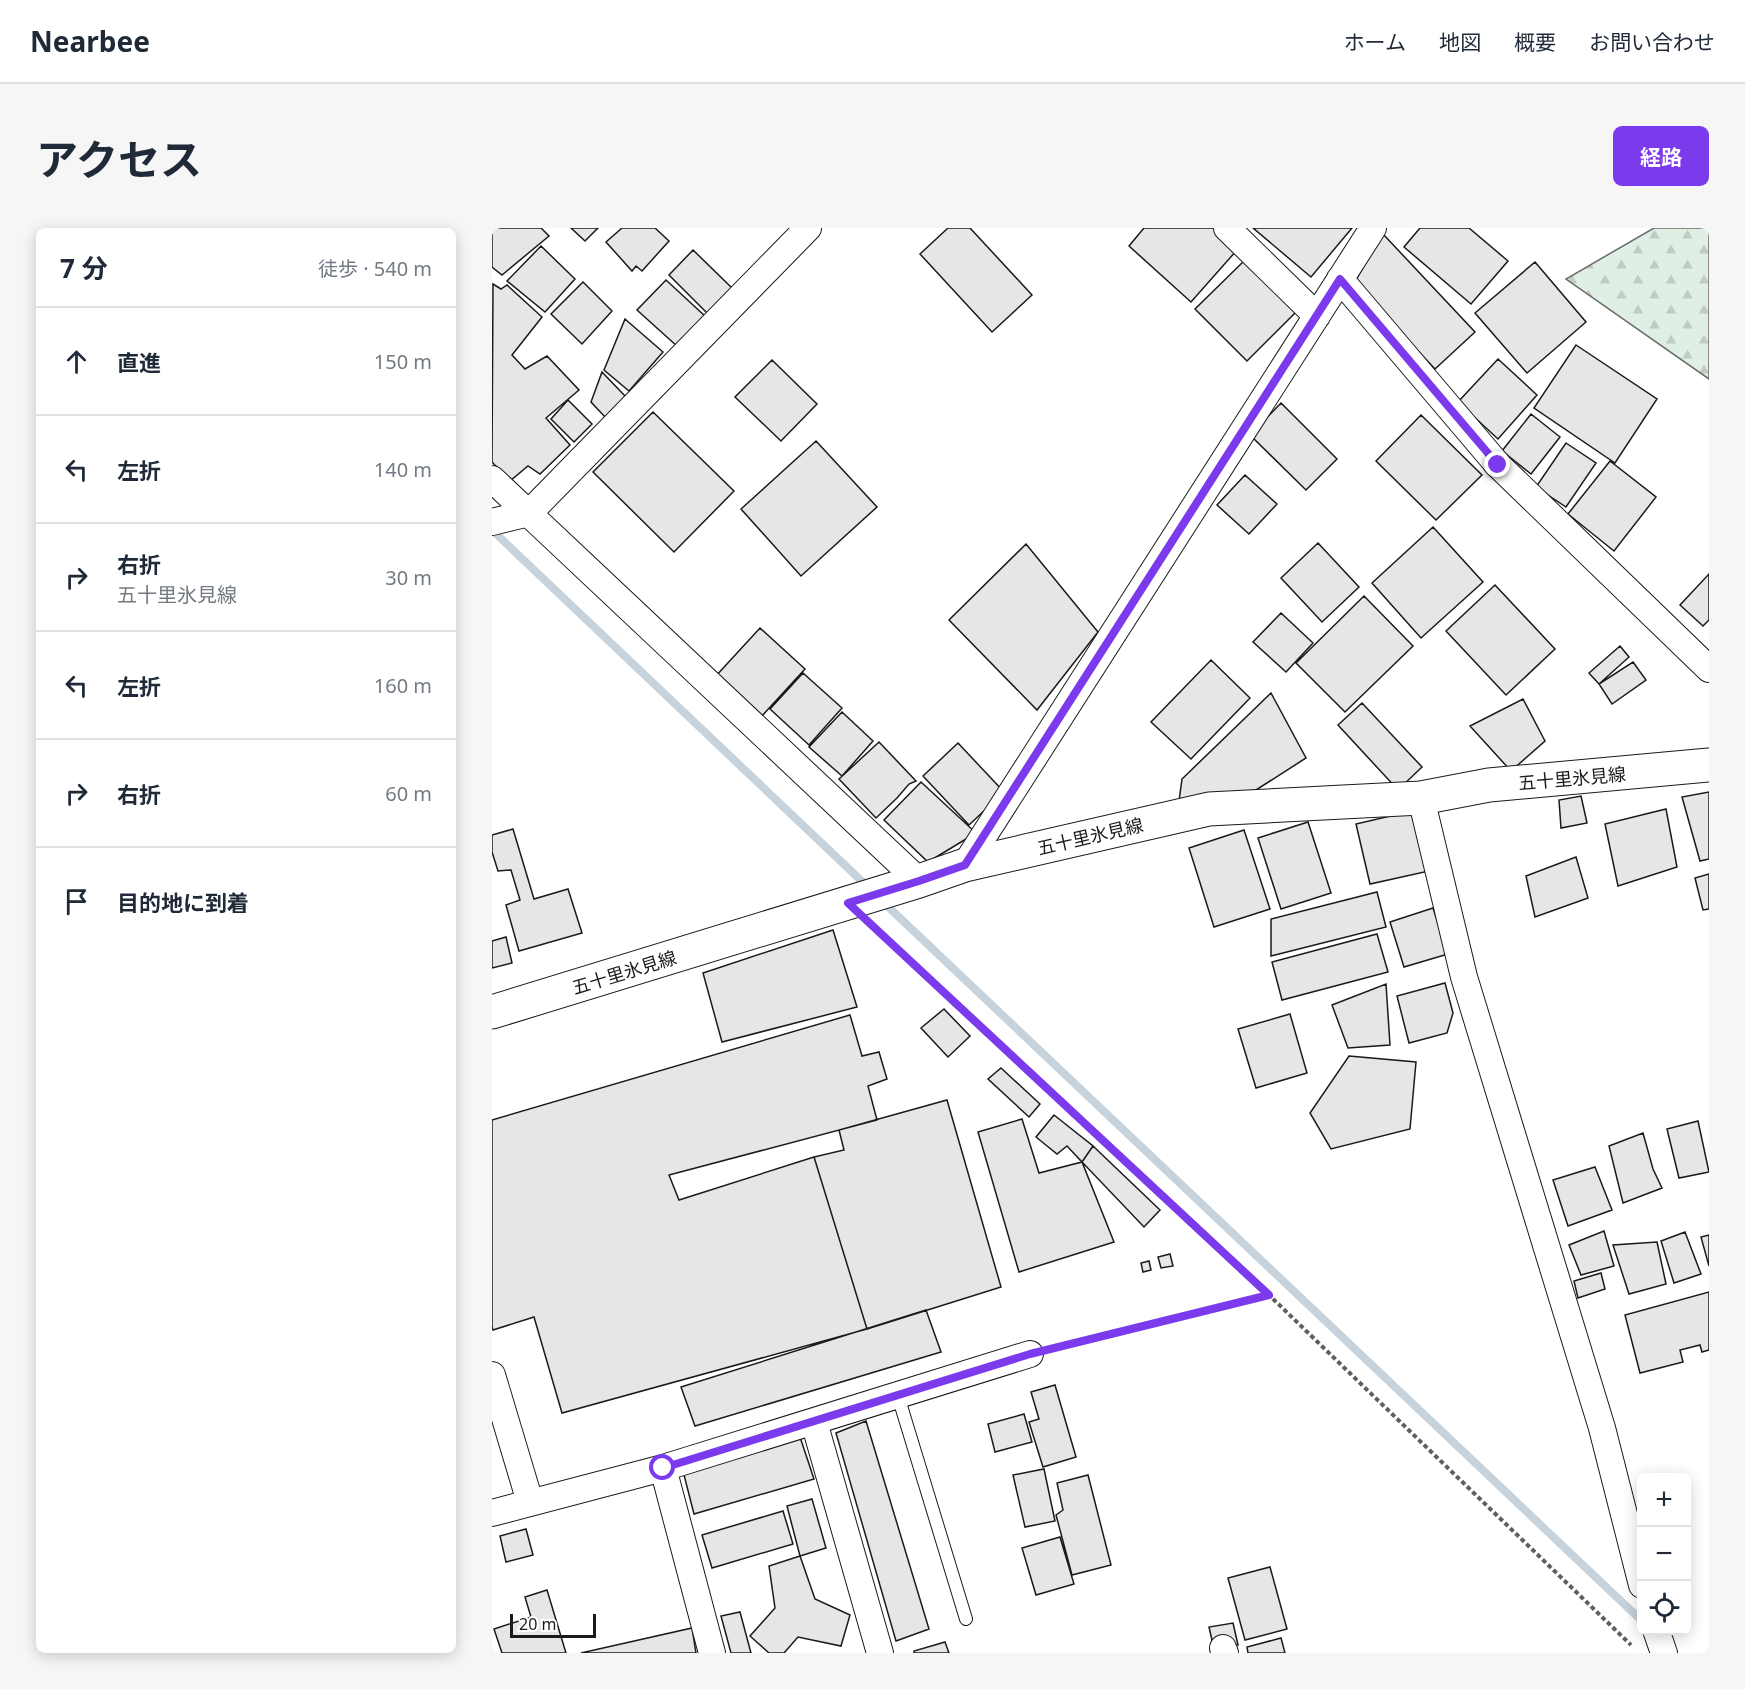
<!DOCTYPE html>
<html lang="ja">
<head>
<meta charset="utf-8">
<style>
  :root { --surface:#fff; --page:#f6f6f7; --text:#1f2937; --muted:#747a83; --line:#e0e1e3; --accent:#7c3aed }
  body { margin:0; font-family:"Noto Sans","Noto Sans JP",sans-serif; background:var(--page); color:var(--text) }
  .controls { position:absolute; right:18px; bottom:18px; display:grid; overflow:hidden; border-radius:9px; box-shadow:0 3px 15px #0003 }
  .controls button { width:54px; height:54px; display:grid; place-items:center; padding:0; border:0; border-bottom:2px solid var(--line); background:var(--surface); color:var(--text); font:30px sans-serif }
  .scale { position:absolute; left:18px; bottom:15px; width:86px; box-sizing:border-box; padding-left:6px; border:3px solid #1a1a1a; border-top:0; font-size:16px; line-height:21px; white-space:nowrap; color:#1a1a1a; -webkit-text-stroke:4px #fff; paint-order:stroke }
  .stop { position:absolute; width:18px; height:18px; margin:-14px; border:4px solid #7c3aed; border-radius:50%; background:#fff }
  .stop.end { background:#7c3aed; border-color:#fff; box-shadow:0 2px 6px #0008 }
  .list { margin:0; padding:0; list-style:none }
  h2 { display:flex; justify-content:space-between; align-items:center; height:78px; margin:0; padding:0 24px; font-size:26px }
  h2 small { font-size:20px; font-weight:400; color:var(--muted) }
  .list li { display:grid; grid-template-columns:39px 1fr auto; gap:18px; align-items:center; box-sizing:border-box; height:108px; padding:0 24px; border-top:2px solid var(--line) }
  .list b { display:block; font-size:22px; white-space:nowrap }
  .list p { margin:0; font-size:20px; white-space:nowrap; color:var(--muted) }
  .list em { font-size:20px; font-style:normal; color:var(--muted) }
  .icon { flex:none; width:33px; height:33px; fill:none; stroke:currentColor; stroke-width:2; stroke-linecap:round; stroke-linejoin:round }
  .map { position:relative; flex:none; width:1217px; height:1425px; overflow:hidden; border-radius:9px }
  header { display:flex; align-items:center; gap:36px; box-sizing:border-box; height:84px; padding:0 30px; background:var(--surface); border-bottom:2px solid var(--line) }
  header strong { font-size:28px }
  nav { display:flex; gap:33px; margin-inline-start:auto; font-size:21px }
  .intro { display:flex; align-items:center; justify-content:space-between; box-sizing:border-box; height:144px; padding:0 36px }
  h1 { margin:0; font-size:42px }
  .button { padding:15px 27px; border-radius:9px; background:var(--accent); color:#fff; font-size:21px; font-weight:700 }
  main { display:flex; gap:36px; padding:0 36px }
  aside { flex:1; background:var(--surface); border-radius:9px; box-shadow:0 3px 15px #0003 }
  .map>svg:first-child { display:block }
</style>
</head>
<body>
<header>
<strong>Nearbee</strong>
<nav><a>ホーム</a><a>地図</a><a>概要</a><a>お問い合わせ</a></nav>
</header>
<div class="intro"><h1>アクセス</h1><a class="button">経路</a></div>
<main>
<aside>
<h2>7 分<small>徒歩 · 540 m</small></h2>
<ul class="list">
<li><svg class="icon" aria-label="ahead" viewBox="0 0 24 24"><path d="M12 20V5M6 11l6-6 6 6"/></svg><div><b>直進</b></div><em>150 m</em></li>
<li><svg class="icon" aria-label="left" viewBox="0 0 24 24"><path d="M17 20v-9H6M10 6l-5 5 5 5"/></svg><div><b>左折</b></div><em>140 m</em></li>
<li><svg class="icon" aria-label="right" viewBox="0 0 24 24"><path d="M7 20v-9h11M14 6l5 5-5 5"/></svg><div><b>右折</b><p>五十里氷見線</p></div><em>30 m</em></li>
<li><svg class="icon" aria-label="left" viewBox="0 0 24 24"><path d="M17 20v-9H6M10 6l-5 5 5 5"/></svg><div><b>左折</b></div><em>160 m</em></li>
<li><svg class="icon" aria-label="right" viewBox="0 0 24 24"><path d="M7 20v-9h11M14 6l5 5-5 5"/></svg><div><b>右折</b></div><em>60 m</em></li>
<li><svg class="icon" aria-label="arrive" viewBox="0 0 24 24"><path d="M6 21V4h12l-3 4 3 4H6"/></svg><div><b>目的地に到着</b></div></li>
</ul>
</aside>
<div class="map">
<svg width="1217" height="1425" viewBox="0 0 1217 1425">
  <defs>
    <pattern id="forest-firs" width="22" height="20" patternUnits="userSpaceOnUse" patternTransform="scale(1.5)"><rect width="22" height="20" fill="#e0efe3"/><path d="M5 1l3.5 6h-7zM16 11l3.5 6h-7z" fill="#c0ccc2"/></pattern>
  </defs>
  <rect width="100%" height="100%" fill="#fff"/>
  <path fill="url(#forest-firs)" stroke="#6a6a6a" stroke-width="1.5" d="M1162,0H1217V151L1074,51Z"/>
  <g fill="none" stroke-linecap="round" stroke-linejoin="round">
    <path stroke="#c6d2dc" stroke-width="8" d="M0,302L377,660
      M390,673L1150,1393"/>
  </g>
  <path fill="#e6e6e6" stroke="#1a1a1a" stroke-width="1.5" d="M0,0H49L57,8L10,47L0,39Z
    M79,0H106L93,13Z
    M130,0H163L177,13L150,43L144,38L140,43L114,14Z
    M456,0H478L540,67L500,104L428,26Z
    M652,0H721L745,22L699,74L637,18Z
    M761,0H860L819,49Z
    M928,0H977L1016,33L979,76L912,19Z
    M891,6L983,104L943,141L862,55Z
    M49,18L83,51L53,84L15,53Z
    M201,22L240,60L215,85L177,47Z
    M753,32L804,84L755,133L703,81Z
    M1043,34L1094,94L1035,145L983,85Z
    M174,52L214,89L186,119L145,82Z
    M91,54L120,83L90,116L59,86Z
    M1,56L9,61L15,57L50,89L20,127L33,141L55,128L87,162L54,190L78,217L48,246L36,238L18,253L0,234Z
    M133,91L171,124L137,163L112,142Z
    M1084,117L1165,171L1123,235L1042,180Z
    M1006,131L1045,167L1006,211L966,174Z
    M280,132L325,176L289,213L243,169Z
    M110,144L134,169L113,189L99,174Z
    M76,172L100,196L82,214L59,191Z
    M789,175L845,231L814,262L758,207Z
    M161,184L242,263L182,324L101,244Z
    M1039,186L1068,209L1039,246L1010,223Z
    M929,187L990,247L944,292L884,233Z
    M324,213L385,279L309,348L249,281Z
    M1074,215L1104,235L1074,279L1044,259Z
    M1118,233L1164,269L1122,323L1076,286Z
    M753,247L785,276L757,306L725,277Z
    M941,299L991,354L929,410L880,355Z
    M826,315L867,359L830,394L789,350Z
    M534,316L606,404L545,482L457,392Z
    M1217,346V392L1211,398L1188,377Z
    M1003,357L1063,421L1014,467L954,403Z
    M872,368L921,418L853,484L804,435Z
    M789,385L821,415L794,444L761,414Z
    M268,400L313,441L268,490L223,449Z
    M1128,418L1137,429L1107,456L1097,445Z
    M719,432L758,470L699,531L659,494Z
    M1141,434L1154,452L1120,476L1107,456Z
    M311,445L350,480L317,517L278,481Z
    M779,465L814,530L764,562L687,573L690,551Z
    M1031,471L1053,513L1019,543L978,498Z
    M870,475L930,539L906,562L846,497Z
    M350,484L381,513L350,548L317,519Z
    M387,514L424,553L417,556L405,570L384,590L347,551Z
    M466,515L512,564L477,597L431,548Z
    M429,554L484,605L436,634L392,592Z
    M1217,564V631L1208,633L1190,569Z
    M1089,568L1095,595L1069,600L1067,572Z
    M1174,581L1185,639L1126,658L1113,596Z
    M924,582L937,643L878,656L864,596Z
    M816,594L839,665L789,681L766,610Z
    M21,601L42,671L76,661L90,705L27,723L14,677L28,672L19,642L6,643L0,624V607Z
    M752,602L778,681L722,699L697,620Z
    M1084,629L1096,670L1043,689L1034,648Z
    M1217,646V681L1211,682L1203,650Z
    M885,664L894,699L779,728V691Z
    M941,680L956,726L912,739L898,694Z
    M341,702L365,779L230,814L211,745Z
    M885,706L896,744L790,772L780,734Z
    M14,709L20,735L0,740V713Z
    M953,755L961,785L955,805L917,815L905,768Z
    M894,756L898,817L856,820L840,777Z
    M452,781L478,808L456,829L429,800Z
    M798,786L815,845L764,860L746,801Z
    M358,787L370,828L387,824L395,851L376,858L385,892L177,947L187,972L322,929L375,1101L70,1185L42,1089L1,1102L0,1099V892Z
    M857,828L924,834L918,901L839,921L818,885Z
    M509,840L548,876L537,889L496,851Z
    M455,872L509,1059L375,1101L322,929L352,922L347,902Z
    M562,887L601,918L590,934L575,918L565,926L544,909Z
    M530,891L547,945L590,934L622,1014L527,1044L486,904Z
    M1206,893L1217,944L1187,950L1175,901Z
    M1151,905L1161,941L1170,960L1131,975L1117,918Z
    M601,918L668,982L652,999L590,934Z
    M1103,939L1120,982L1076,998L1061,952Z
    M1112,1003L1122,1038L1089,1047L1077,1017Z
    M1193,1004L1209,1046L1182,1055L1169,1013Z
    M1217,1007V1038L1209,1009Z
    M1165,1014L1174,1056L1137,1066L1121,1017Z
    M678,1026L681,1038L669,1040L666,1029Z
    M657,1033L659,1042L651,1044L649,1035Z
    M1109,1045L1113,1061L1086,1070L1082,1053Z
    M1217,1064V1122L1210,1124L1208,1117L1188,1122L1191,1134L1148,1145L1133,1087Z
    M434,1082L449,1124L203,1198L189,1159Z
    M563,1157L584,1229L551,1239L537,1194L547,1191L539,1164Z
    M532,1186L540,1214L503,1224L496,1196Z
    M374,1193L437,1401L404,1413L344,1205Z
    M308,1209L322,1251L202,1286L191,1243Z
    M552,1241L563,1293L533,1299L521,1247Z
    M596,1247L619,1337L580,1347L564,1287L571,1282L565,1255Z
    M320,1271L334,1320L308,1328L295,1278Z
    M291,1283L301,1316L220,1340L210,1307Z
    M34,1301L41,1327L14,1334L8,1308Z
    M568,1309L582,1356L544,1367L530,1320Z
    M308,1328L323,1371L358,1387L349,1418L306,1409L292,1425H277L258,1408L283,1380L277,1338Z
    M778,1339L795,1401L753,1412L736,1350Z
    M55,1362L74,1425H10L2,1401L39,1389L33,1369Z
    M248,1384L259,1425H239L229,1388Z
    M741,1395L746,1417L722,1421L717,1399Z
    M200,1400L204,1425H89Z
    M789,1410L793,1425H756L755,1419Z
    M453,1414L457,1425H422V1423Z"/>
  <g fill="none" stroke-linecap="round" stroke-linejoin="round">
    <defs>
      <path id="lane" d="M406,1168L474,1391"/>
      <path id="street" d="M735,0L825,88
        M848,51L1006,237L1217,441
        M0,251L427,653
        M0,294L37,285L316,0
        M929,570L972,749L1110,1200L1150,1357
        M473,637L881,0
        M0,1147L38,1274
        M322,1194L388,1425
        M171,1240L220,1425
        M0,1285L171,1240L538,1126
        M1164,1402L1172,1425
        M731,1420L733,1425"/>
      <path id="secondary" d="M0,784L427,653L473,637L717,581L929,570L997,557L1217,537"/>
    </defs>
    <use href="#lane" stroke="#1a1a1a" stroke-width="14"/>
    <use href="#street" stroke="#1a1a1a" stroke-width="28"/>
    <use href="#secondary" stroke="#1a1a1a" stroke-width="35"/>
    <path stroke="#5f5f5f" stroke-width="4" stroke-dasharray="4.5 3" stroke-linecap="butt" d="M380,698L777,1067L1139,1417
      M562,1120L776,1067"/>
    <use href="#lane" stroke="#fff" stroke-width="12"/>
    <use href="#street" stroke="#fff" stroke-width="26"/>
    <use href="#secondary" stroke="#fff" stroke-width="33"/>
  </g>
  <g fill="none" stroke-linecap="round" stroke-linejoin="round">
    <path stroke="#7c3aed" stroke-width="8" d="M171,1240L538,1126L777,1067L356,675L427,653L473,637L848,51L1006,237"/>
  </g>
  <g text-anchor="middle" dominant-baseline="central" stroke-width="4.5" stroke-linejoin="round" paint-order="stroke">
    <g font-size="18" fill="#1a1a1a" stroke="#fff">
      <text transform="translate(1080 550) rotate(-5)">五十里氷見線</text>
      <text transform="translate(598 608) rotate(-13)">五十里氷見線</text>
      <text transform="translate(132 744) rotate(-17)">五十里氷見線</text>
    </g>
  </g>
</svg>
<div class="controls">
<button>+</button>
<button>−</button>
<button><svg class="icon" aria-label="locate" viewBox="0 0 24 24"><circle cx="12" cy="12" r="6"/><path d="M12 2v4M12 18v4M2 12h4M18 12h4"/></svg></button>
</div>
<div class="scale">20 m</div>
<div class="stop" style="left:171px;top:1240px"></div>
<div class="stop end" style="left:1006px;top:237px"></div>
</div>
</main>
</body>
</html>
